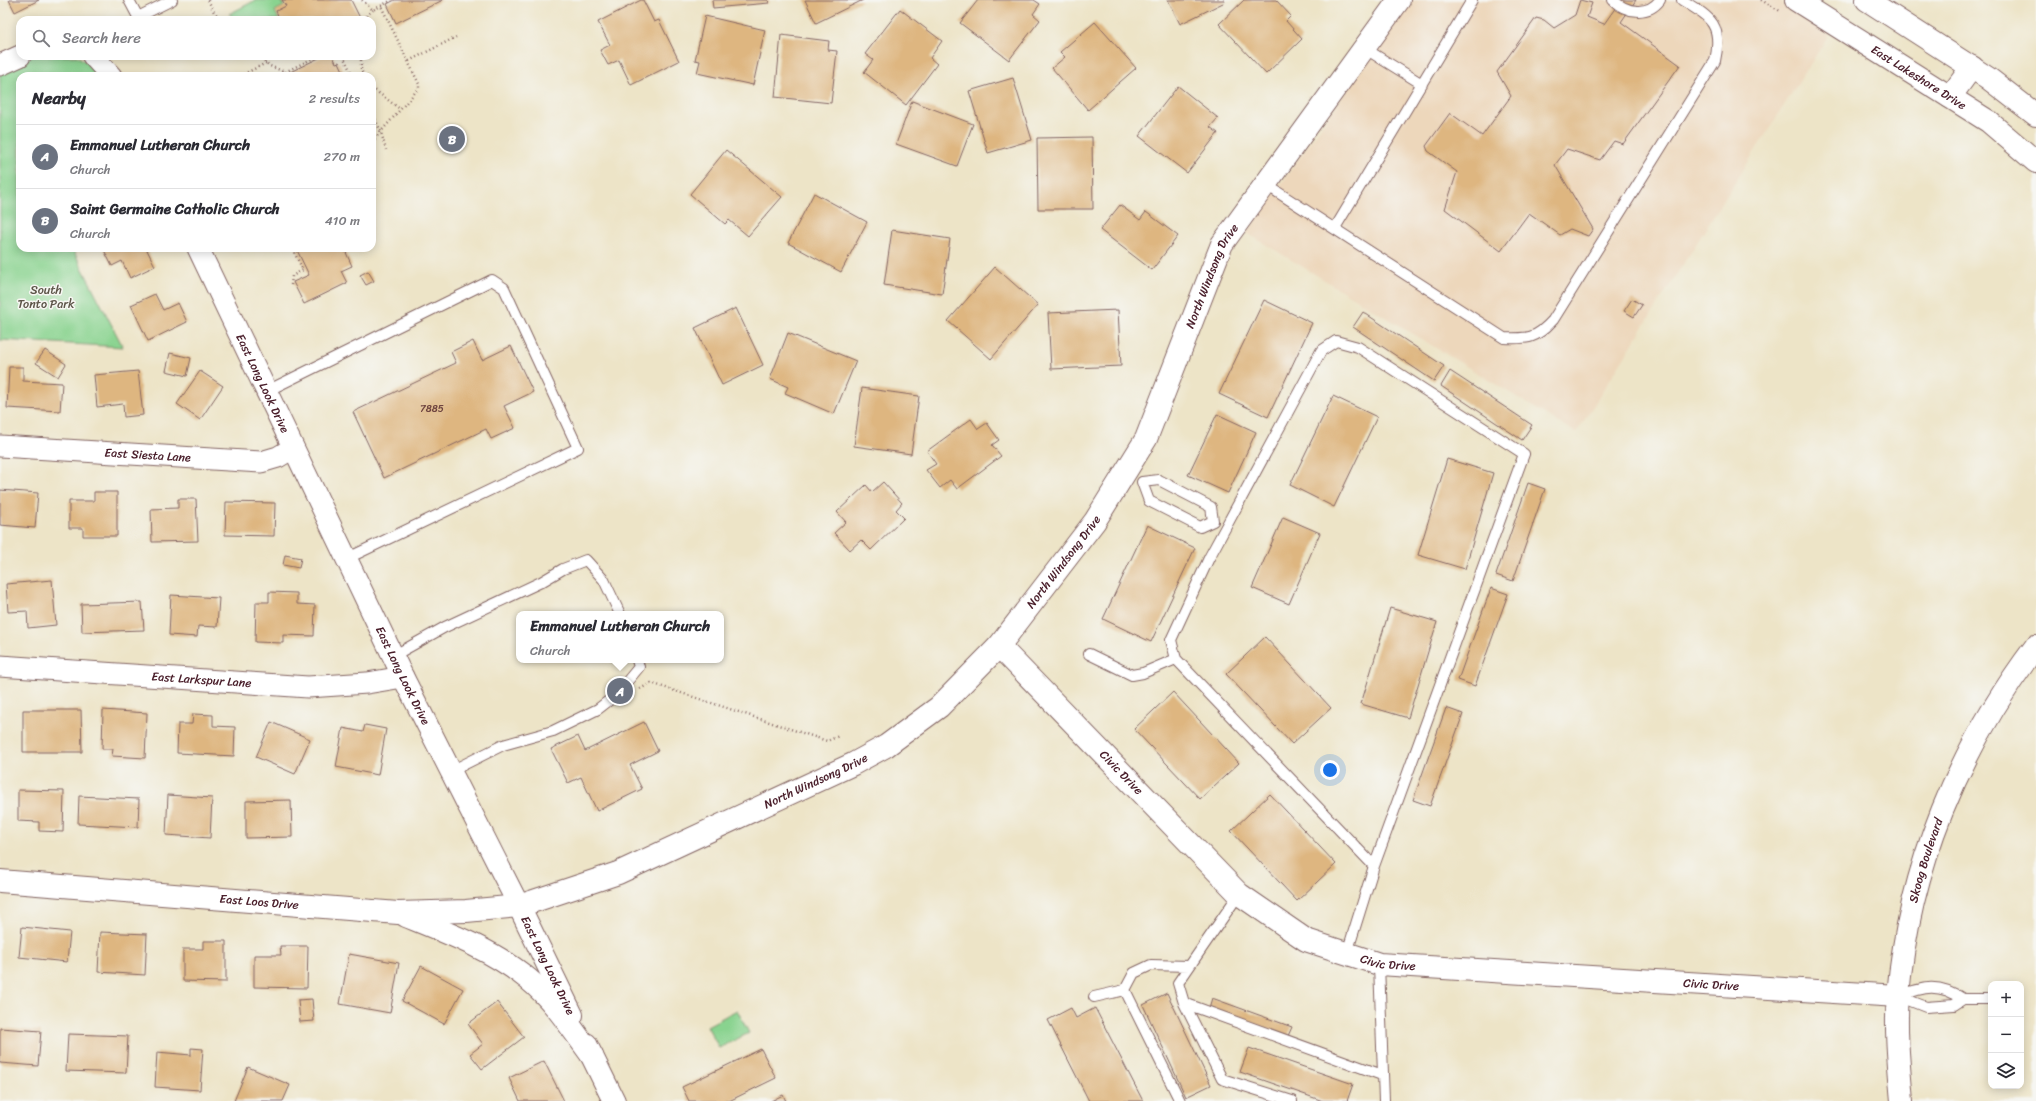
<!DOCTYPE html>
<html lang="en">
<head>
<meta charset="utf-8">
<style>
  :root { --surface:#fff; --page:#f7f7f7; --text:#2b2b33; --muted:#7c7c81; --line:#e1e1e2; --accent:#7c3aed }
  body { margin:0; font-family:Sriracha,sans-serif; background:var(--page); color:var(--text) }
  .controls { position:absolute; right:12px; bottom:12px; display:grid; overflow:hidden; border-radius:8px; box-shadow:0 2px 10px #0003 }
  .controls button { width:36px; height:36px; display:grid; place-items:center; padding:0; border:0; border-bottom:1px solid var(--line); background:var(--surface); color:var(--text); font:20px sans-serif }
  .you { position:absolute; left:1330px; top:770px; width:14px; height:14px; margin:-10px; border:3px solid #fff; border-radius:50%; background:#1a73e8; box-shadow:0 0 0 6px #1a73e833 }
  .badge { display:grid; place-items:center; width:26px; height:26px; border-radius:50%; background:var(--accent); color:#fff; font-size:13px; font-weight:700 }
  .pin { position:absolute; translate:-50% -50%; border:2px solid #fff; box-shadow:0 1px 4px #0006 }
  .popup { position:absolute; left:516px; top:611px; width:208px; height:52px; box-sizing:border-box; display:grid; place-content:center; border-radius:8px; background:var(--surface); filter:drop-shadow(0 1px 3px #0005); font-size:13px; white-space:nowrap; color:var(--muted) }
  .popup b { font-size:15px; color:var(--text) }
  .popup::after { content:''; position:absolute; left:50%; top:100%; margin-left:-8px; border:8px solid transparent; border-top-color:var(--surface) }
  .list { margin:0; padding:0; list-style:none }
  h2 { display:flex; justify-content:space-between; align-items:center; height:52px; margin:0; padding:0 16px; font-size:17px }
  h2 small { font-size:13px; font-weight:400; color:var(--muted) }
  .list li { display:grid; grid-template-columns:26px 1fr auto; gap:12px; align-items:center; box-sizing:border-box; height:64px; padding:0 16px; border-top:1px solid var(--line) }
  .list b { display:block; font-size:15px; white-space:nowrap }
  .list p { margin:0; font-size:13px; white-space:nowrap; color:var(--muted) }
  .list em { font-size:13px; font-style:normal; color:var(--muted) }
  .icon { flex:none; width:22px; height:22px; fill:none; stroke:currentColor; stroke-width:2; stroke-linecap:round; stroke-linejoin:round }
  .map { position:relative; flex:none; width:2036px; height:1101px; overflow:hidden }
  .search { position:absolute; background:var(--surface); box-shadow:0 2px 10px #0003; left:16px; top:16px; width:360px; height:44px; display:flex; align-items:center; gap:10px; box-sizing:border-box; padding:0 14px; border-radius:12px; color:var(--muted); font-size:15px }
  .panel { position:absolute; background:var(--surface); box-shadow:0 2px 10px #0003; left:16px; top:72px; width:360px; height:180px; border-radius:12px }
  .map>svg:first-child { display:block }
</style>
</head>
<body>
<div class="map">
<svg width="2036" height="1101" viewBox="0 0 2036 1101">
  <rect width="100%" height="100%" fill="#f6f6f2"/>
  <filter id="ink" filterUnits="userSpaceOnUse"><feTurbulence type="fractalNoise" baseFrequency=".025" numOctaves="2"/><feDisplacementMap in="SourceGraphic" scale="8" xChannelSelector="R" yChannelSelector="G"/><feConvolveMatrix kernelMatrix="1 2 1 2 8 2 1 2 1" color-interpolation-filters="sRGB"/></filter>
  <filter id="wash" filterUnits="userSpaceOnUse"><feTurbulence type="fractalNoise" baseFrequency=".012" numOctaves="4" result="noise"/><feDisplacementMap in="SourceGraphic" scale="16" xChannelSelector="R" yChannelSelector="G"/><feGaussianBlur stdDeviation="0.9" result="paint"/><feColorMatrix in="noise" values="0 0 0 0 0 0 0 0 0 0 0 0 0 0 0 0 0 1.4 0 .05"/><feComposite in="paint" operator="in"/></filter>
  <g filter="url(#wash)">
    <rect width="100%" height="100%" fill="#ede4c7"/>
    <path fill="#edd7bb" d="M1413,0H1777L1830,33L1576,433L1247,233L1396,20Z"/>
    <path fill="#89d38f" stroke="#6a795d" d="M256,0H281L284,6L275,11L279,20H236L229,14Z
      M32,56H77L91,65L102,76H20V248H72L123,347L0,340V70Z
      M737,1010L749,1033L719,1048L707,1026Z"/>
    <g id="blocks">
      <path fill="#deb680" d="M9,0H39L15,12Z
        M282,0H351L361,20H280L276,11L286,6Z
        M395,0H443L396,23L387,4Z
        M641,0H643L654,22L659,20L679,61L631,85L619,60L608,65L600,50L610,45L598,22Z
        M712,0H768L769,3L713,8Z
        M805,0H863L816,23Z
        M978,0H1034L1040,4L1033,14L1040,20L1009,60L960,23Z
        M1168,0H1224L1225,2L1180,24Z
        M1244,0H1276L1291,16L1286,21L1302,39L1266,74L1219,24Z
        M1580,0L1592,3L1587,17L1604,24L1621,0H1636L1621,22L1680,65L1623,144L1614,141L1600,160L1567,149L1555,165L1593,229L1588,236L1570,229L1560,235L1529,213L1501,251L1445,209L1457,172L1428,151L1426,146L1450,113L1482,136L1511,96L1497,72L1536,18L1544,20L1554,28L1575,15Z
        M900,9L942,41L930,58L937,64L906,105L864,72L873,60L865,54Z
        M705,16L765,30L753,85L697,73L700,61L695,60Z
        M1095,22L1136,68L1088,110L1052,68L1065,57L1060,52Z
        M781,35L829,41L828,50L837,51L831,103L775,97Z
        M323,56H333L336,63L339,62L345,75L282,76Z
        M1013,78L1032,140L988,153L969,91Z
        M1178,86L1218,118L1210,127L1218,133L1187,173L1139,136Z
        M912,101L973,124L957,166L896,144Z
        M1092,137L1093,209H1038L1037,138Z
        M726,150L782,197L748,236L729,220L725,224L690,194Z
        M814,193L867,222L841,272L788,243Z
        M1120,205L1140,220L1146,212L1178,236L1152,270L1100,230Z
        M892,230L950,239L942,294L884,285Z
        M103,248H146L155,266L130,278L122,261L112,266Z
        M296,248H344L352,266L341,271L347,283L304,304L293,282L309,275Z
        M995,267L1038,305L991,359L948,321Z
        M368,271L374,281L366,285L360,275Z
        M155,294L163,310L178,303L187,322L148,341L131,305Z
        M1632,299L1642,305L1634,317L1624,311Z
        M1264,300L1312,323L1268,417L1219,394Z
        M736,308L763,365L722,385L695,328Z
        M1118,310L1121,366L1051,369L1048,313Z
        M1363,312L1444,366L1434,381L1353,327Z
        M788,333L856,361L834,414L785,393L788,387L770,379Z
        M473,341L482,360L511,346L533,392L504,406L515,428L491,439L486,429L384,478L353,412L456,363L451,352Z
        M45,350L66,364L58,377L36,363Z
        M170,353L191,358L187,376L166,371Z
        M9,367H23V381L62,383L60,411L7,408Z
        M138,371L143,415L124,417L123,404L97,407L94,375Z
        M200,371L223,386L200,420L177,404Z
        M1450,371L1532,425L1522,440L1441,386Z
        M862,388L919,396L911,454L854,446Z
        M1333,396L1377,417L1334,507L1290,485Z
        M1217,414L1256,432L1228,493L1188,475Z
        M971,419L978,429L987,423L999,440L992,445L1001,456L957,489L950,480L940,488L926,470L936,464L927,451Z
        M1447,459L1493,473L1465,569L1418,555Z
        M883,482L902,503L896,510L904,518L871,550L861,540L850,550L834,533L846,522L837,512L866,485L872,492Z
        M1528,483L1545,489L1513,581L1496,575Z
        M0,490L38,493L35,528L0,525Z
        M94,492H117V536H83V528H69V501H94Z
        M178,499H196L198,541L152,542L151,509L178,508Z
        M226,502L275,503L274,536L225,535Z
        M1283,517L1320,533L1289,604L1252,588Z
        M1147,525L1195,548L1151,642L1103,619Z
        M285,555L301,558L299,568L283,565Z
        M52,580L56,625L28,628L27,611L8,612L6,584Z
        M1491,588L1508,594L1475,686L1458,680Z
        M269,592L297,593V604L315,605L314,636L283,635V643L255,642L256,602H269Z
        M171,595L219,598L217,627L198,626L197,637L169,635Z
        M142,602L144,630L82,632L81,604Z
        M1390,608L1437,622L1408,718L1361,704Z
        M1265,637L1331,708L1292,744L1226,674Z
        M1173,692L1239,763L1200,799L1134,729Z
        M1446,708L1463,714L1430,806L1413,800Z
        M23,710H81L82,752H23Z
        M103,710L147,713L145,758L112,756L113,749H102Z
        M193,714L213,715V726L235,727L234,756L177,753L178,724H192Z
        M271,722L310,739L295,774L256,757Z
        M644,722L658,751L630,765L642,789L597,811L581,777L568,783L551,749L578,736L585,751Z
        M365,725L386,729L378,775L336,767L343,728L363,732Z
        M18,790L64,791L63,832L39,831V822L18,821Z
        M1270,794L1336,864L1297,901L1231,831Z
        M168,795L212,798L210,838L166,835Z
        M79,796L139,799L138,827L78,824Z
        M291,800L292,837L246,838V801Z
        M22,927L70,932L67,962L19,957Z
        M100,932L147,934L145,975L98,972Z
        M203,941H226V982L183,981V949H203Z
        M280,946H308L307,988L254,987V955H281Z
        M349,954L399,963L390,1013L340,1004Z
        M421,966L463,989L444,1024L402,1001Z
        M1167,993L1211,1085L1186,1097L1143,1005Z
        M1212,998L1292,1027L1288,1036L1209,1008Z
        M312,999L314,1021L300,1022L298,1000Z
        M497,1002L524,1037L482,1069L470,1054L483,1044L468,1024Z
        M1071,1008L1076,1018L1095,1008L1143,1101H1089L1048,1020Z
        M0,1028L41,1031L38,1066L0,1063Z
        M68,1034L128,1036L126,1073L66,1071Z
        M191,1048L203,1049L200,1090L155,1087L157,1052L191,1055Z
        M1249,1048L1353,1084L1347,1101H1323L1240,1072Z
        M761,1049L776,1078L729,1101H689L682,1087Z
        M544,1061L564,1101H520L509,1078Z
        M248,1067L290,1085L283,1101H234Z
        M783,1095L786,1101H771Z"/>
    </g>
  </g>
  <g filter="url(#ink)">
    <use href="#blocks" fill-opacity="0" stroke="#836462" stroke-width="1"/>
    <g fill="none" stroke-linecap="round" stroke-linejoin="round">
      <defs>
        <path id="lane" d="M129,0L138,17L172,0
          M1613,0C1626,13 1648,16 1660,0
          M1364,48L1422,84
          M1265,184L1504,338C1528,339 1536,339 1553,320L1715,61C1723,24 1711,18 1682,0
          M1335,228L1472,0
          M267,391L492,280L504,288L578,448L348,558
          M1159,480L1211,507L1213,521L1200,527L1149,501L1142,482Z
          M1089,654L1132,675L1143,673L1176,659L1374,866L1347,953
          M393,656L445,627L541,582L563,569L586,560L604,580L620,614
          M1176,659L1171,640L1209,558L1321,351L1336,341L1358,347L1524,454L1374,866
          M451,771L503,745L553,731L598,709L616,695L639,667L637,660
          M1239,894L1178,983L1184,1003L1222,1079L1292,1101
          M1379,964L1384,1101
          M1898,996L1926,1007L1954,1005L1963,999H1991
          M1898,996C1924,987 1938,982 1963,999
          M1094,997L1125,990
          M1184,1003L1382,1075
          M1180,1101L1125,990L1134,973L1151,965L1189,966"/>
        <g id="street">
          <path d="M93,56L111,76"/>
          <path d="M0,65L20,56"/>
          <path id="s1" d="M198,248L403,677L519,906"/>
          <path id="s2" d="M0,446L261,462L278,457L293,448"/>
          <path id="s3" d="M0,666L308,687L367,683L403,677"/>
        </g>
        <g id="secondary">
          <path id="s4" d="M1796,0L1988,121L2036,162"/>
          <path d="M1867,0L1988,78L2036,115"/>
          <path d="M1950,97L1972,67"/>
          <path id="s5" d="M999,646L1239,894L1306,940L1379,964L1898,996"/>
          <path id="s6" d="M0,881L398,913L466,911L519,906L618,873L853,764L886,746L939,707L999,646L1095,521L1146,439L1222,244L1399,0"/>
          <path id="s7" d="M519,906L572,1015"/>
          <path d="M406,916C448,933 493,950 528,979C554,1000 572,1029 592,1056"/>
          <path d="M586,1044L614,1101"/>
          <path id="s8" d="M1902,1101C1899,1066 1895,1030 1898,995C1909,867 1959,748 2036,646"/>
        </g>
      </defs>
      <use href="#lane" stroke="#836462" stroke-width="12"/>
      <use href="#street" stroke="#836462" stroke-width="23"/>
      <use href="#secondary" stroke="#836462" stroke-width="24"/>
      <path stroke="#836462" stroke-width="2.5" stroke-dasharray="1 3" stroke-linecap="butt" d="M208,0L214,12L222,20
        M362,0L373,10L392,0
        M1761,0L1780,11
        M367,20V15L373,10
        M258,56L270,66L285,72L318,56
        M343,56L353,76
        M361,56V70L364,76
        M409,61L456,37
        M240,76L266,63
        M372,88L400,109
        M372,112L381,132L386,150
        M372,142L419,88V84L381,6
        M291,285L292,276L303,270L292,248
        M640,689L651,683L827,741L839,736"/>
      <use href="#lane" stroke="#fff" stroke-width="10"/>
      <use href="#street" stroke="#fff" stroke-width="21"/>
      <use href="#secondary" stroke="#fff" stroke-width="22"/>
    </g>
  </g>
  <g text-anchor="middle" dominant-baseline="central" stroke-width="3" stroke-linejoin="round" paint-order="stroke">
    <g font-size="10" fill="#6f4540">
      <text x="432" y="409">7885</text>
    </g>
    <g font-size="12" fill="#4a1f2b" stroke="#f6f6f2">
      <text stroke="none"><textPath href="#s4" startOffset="145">East Lakeshore Drive</textPath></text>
      <text stroke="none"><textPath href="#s6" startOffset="1503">North Windsong Drive</textPath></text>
      <text stroke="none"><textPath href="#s1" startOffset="150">East Long Look Drive</textPath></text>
      <text stroke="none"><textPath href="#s2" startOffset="148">East Siesta Lane</textPath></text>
      <text stroke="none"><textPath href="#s6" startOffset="1179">North Windsong Drive</textPath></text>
      <text stroke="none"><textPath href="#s1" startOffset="474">East Long Look Drive</textPath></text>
      <text stroke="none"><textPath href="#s3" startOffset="202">East Larkspur Lane</textPath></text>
      <text stroke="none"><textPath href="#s5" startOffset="176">Civic Drive</textPath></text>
      <text stroke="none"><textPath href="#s6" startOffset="843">North Windsong Drive</textPath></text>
      <text stroke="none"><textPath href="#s8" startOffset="244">Skoog Boulevard</textPath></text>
      <text stroke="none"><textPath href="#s6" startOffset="260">East Loos Drive</textPath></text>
      <text stroke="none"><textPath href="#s5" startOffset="512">Civic Drive</textPath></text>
      <text stroke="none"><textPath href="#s7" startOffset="66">East Long Look Drive</textPath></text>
      <text stroke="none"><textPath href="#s5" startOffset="836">Civic Drive</textPath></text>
    </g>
    <g font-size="12" fill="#5d5549" stroke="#f6f6f2">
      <text x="46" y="290">South<tspan x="46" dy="14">Tonto Park</tspan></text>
    </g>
  </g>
</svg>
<div class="controls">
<button>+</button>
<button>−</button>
<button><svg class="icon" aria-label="layers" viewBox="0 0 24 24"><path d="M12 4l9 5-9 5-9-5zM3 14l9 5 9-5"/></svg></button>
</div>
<div class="you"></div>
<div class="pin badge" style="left:620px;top:691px;background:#6b7280">A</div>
<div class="popup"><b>Emmanuel Lutheran Church</b>Church</div>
<div class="pin badge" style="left:452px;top:139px;background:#6b7280">B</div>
<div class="search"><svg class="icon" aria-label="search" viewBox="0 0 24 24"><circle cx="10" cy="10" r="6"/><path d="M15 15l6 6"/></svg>Search here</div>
<section class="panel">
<h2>Nearby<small>2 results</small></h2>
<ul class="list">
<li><span class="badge" style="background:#6b7280">A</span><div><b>Emmanuel Lutheran Church</b><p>Church</p></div><em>270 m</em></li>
<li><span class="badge" style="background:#6b7280">B</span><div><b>Saint Germaine Catholic Church</b><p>Church</p></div><em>410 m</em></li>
</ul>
</section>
</div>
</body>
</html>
